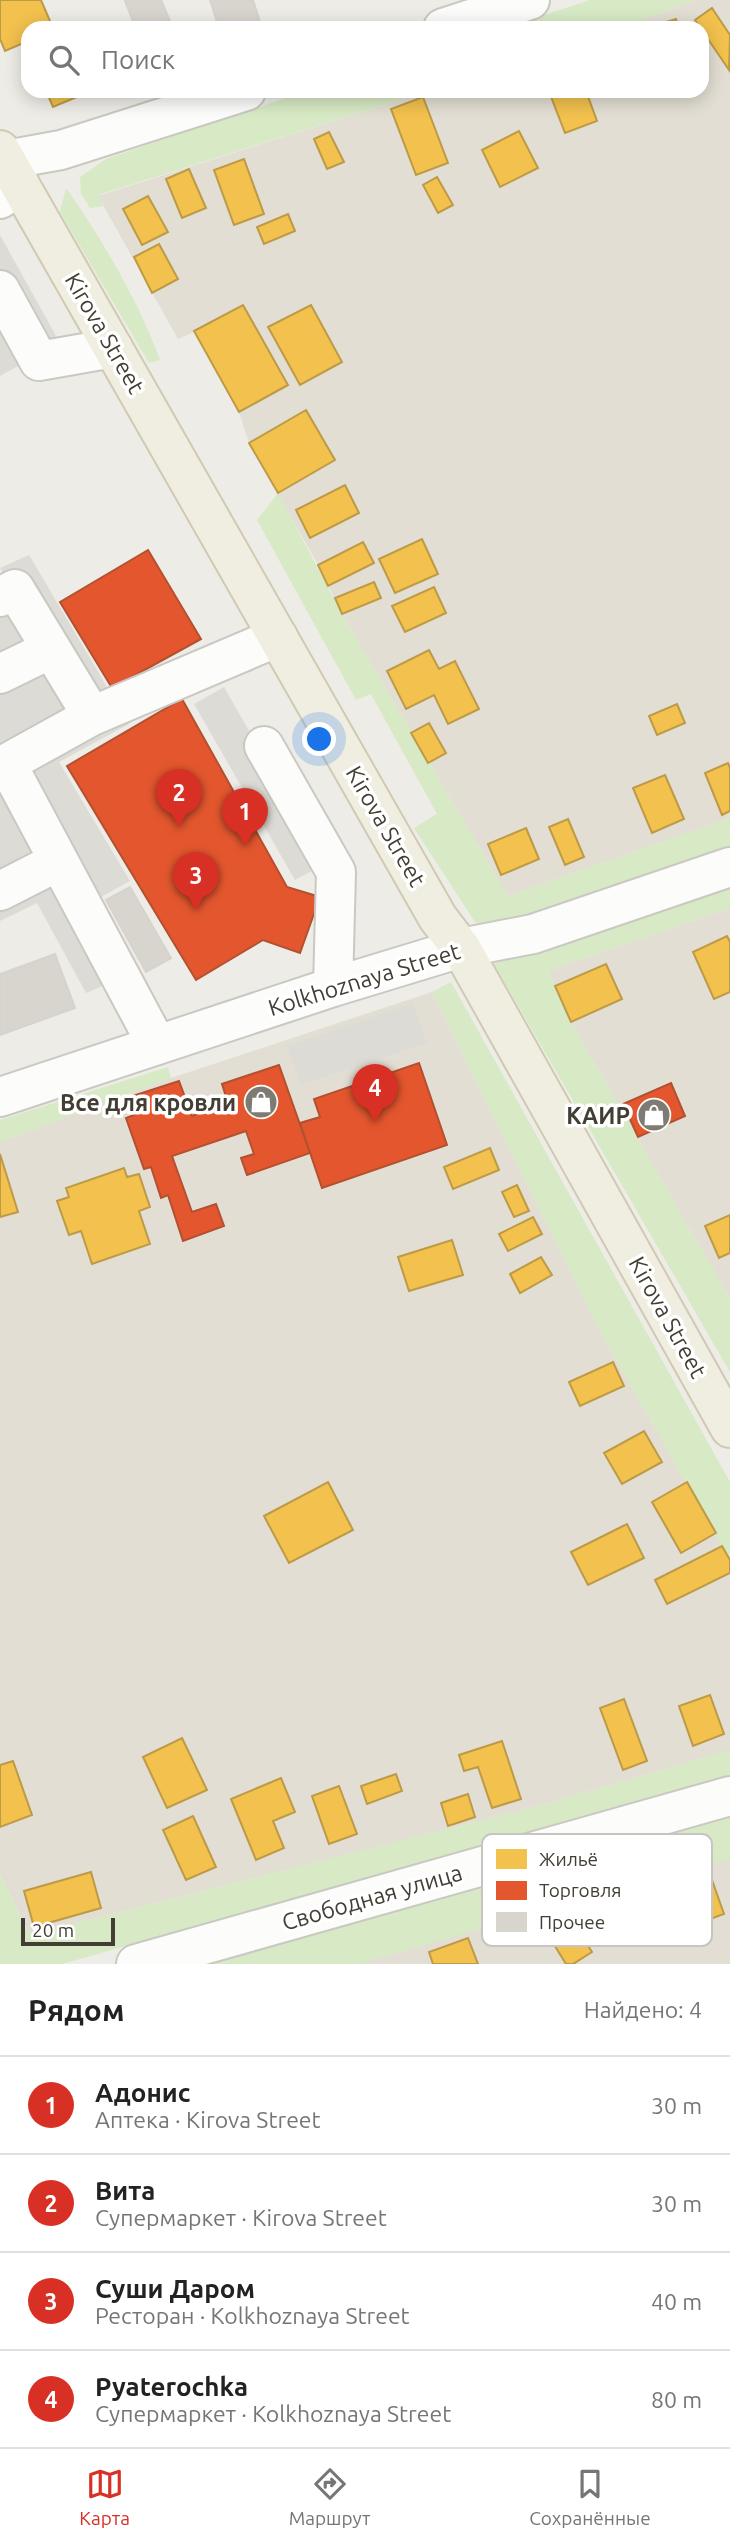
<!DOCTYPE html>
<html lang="ru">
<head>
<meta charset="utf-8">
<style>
  :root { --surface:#fff; --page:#f6f6f6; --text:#222; --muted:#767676; --line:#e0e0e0; --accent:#d93025 }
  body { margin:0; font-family:Ubuntu,sans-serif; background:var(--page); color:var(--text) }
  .scale { position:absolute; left:21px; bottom:18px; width:94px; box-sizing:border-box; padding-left:7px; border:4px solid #423e33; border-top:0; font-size:19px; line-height:24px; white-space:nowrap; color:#423e33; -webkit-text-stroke:5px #fff; paint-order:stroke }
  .you { position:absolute; left:320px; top:740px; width:24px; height:24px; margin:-18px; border:5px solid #fff; border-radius:50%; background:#1a73e8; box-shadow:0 0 0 10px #1a73e833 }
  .badge { display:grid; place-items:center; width:46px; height:46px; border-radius:50%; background:var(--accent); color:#fff; font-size:23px; font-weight:700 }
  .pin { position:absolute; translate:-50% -58px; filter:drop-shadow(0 2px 4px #0008) }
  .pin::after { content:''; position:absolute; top:37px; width:24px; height:21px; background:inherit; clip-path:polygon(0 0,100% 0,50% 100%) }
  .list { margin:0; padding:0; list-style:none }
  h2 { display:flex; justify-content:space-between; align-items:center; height:91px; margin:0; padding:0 28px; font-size:30px }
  h2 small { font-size:23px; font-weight:400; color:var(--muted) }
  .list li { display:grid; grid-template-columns:46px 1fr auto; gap:21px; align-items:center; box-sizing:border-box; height:98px; padding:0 28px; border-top:2px solid var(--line) }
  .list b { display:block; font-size:26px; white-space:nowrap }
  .list p { margin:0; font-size:23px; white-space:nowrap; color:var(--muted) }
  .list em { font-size:23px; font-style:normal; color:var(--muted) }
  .icon { flex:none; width:38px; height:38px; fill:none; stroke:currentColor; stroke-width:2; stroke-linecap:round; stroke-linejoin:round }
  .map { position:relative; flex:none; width:730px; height:1964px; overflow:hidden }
  .search { position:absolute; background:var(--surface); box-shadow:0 4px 18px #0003; left:21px; right:21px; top:21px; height:77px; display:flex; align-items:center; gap:18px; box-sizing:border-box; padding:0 24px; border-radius:21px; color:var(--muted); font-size:26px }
  .sheet { height:483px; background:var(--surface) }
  nav { display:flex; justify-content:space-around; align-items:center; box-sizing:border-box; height:98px; border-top:2px solid var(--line); background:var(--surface); font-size:19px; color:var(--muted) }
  nav a { display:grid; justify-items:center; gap:4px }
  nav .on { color:var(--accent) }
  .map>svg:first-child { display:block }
</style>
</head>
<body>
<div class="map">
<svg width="730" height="1964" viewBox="0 0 730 1964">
  <rect width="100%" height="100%" fill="#eeece6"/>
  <path fill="#e2ded3" d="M696,0H730V818L508,896L342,614L318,565L249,443L239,412L194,332L178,339L98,196L428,91H702V28H620Z
    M730,908V1299L571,1022L548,971Z
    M432,992L596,1324L730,1560V1750L541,1805L30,1935L0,1875V1142L171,1078Z
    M730,1859V1964H358L610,1891Z"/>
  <path fill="#d7e9c5" d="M590,0H696L620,28H504Z
    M306,91H428L98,195L103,206L90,208L81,194L80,177L106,159Z
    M66,188C101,237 140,304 160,360L149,363L60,212Z
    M278,493L342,614L508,896L730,818V855L486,929L475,922L414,828L437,814L371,694L356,700L257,520Z
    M730,877V908L548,971L571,1022L730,1299V1372L494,964L518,951Z
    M451,982L730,1482V1560L596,1324L432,992Z
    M168,1067L171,1078L0,1142V1120Z
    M730,1750V1776L62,1964H0V1875L30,1935L541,1805Z
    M730,1812V1859L358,1964H194Z"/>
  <path fill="#dddbd6" d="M0,235L60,343L0,376Z
    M29,555L129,724L59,762L130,881L99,898L138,971L86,993L37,903L0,921V587L8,582L0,568Z
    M224,687L325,864L295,880L194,704Z
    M413,1003L427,1043L301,1085L287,1046Z"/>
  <path fill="#f2c14e" stroke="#bd9a46" stroke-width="2" d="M0,0H41L53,28H28V41L5,51L0,39Z
    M712,8L730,35L729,70L695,20Z
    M676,19L679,28H646Z
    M46,91H91L53,107Z
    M558,91H586L597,121L565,133L550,94Z
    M423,97L448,163L416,175L391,109Z
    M519,131L538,168L500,187L482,150Z
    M329,132L344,162L327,169L314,139Z
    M244,159L264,214L234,225L214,170Z
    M189,169L206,208L182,218L166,179Z
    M437,177L453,205L438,213L423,185Z
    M148,196L168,232L142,245L123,209Z
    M288,214L295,231L264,244L257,227Z
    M159,244L178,279L152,293L134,257Z
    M243,305L288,385L239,412L194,331Z
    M311,305L342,362L300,385L268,327Z
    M306,410L335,460L278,493L249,443Z
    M345,485L359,513L310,538L296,510Z
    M422,539L438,574L395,593L379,559Z
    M363,542L374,563L328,586L318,565Z
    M374,582L381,598L342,614L335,598Z
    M434,587L446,613L405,632L392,606Z
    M429,650L439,669L455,661L479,709L448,724L434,695L406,709L387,671Z
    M677,704L685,723L657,735L649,716Z
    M429,723L446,753L428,763L411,733Z
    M728,763L730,768V811L722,815L705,773Z
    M665,775L684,819L652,833L633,788Z
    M568,819L584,857L565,865L549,827Z
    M526,828L539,859L501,875L488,844Z
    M727,936L730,942V992L714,999L693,952Z
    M606,964L622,999L571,1022L555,986Z
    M490,1148L499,1170L453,1189L444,1167Z
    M0,1154L18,1212L0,1217Z
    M124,1168L127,1177L139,1174L150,1207L139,1211L150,1244L92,1264L81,1231L69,1235L57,1201L69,1197L66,1188Z
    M517,1185L529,1211L514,1217L502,1192Z
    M730,1215V1253L719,1258L705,1226Z
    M533,1217L542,1234L508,1251L499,1234Z
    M452,1240L463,1275L409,1291L398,1257Z
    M541,1257L552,1275L520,1293L510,1274Z
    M613,1362L624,1386L580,1406L569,1382Z
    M644,1431L662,1462L622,1484L604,1453Z
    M328,1482L353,1530L289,1563L264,1516Z
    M687,1482L716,1533L681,1553L652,1502Z
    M627,1524L644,1558L588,1585L571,1552Z
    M722,1546L730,1560V1573L667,1604L655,1580Z
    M710,1695L724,1734L693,1746L679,1706Z
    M624,1699L647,1761L623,1770L600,1708Z
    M182,1738L207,1790L167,1808L143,1757Z
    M502,1741L521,1799L492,1808L478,1767L464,1771L459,1755Z
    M13,1761L32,1815L0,1827V1765Z
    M396,1774L402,1791L367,1804L361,1786Z
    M281,1778L295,1812L273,1821L284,1848L256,1860L231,1799Z
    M339,1786L357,1834L329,1844L312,1796Z
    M468,1794L475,1817L448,1826L441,1803Z
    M193,1816L216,1867L186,1880L163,1830Z
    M707,1866L724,1914L705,1921L688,1873Z
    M91,1872L101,1908L34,1927L24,1891Z
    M569,1915L592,1952L573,1964H566L545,1930Z
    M468,1938L478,1964H433L429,1952Z"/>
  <path fill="#e4572e" stroke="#b35030" stroke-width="2" d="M148,550L201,639L112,688L60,602Z
    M182,699L287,887L320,897L300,953L263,940L196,980L67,766Z
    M419,1063L447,1145L322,1188L300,1123L320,1117L314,1099Z
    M279,1065L310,1153L247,1175L241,1158L254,1154L246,1131L172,1156L192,1212L216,1204L224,1226L183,1241L168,1195L161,1198L151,1167L144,1169L126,1118L139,1113L133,1096L179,1081L192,1116L228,1103L222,1084Z
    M671,1083L685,1116L638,1137L623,1104Z"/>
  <path fill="#d7d5ce" stroke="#d6d3cc" stroke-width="2" d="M127,0H161L173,28H117L133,21L125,1Z
    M210,0H253L262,28H219Z
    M130,887L171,958L146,972L106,900Z
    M55,954L75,1008L0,1035V974Z"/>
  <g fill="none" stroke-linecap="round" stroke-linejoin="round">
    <defs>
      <path id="minor" d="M443,28L530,0
        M0,161L61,150L246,91
        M0,199L20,185
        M0,290L39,361L113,348
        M0,597L15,589L92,716L0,767
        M0,674L51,649
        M92,716L278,637
        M264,746L336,872L333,987
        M7,764L157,1045
        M0,891L59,861
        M0,1097L333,987L461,948L533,934L730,867
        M136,1964L730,1796"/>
      <path id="major" d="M0,150L438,918L461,948L730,1428"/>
    </defs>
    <use href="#minor" stroke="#cac8c2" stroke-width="42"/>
    <use href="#major" stroke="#d0cab3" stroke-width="42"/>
    <use href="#minor" stroke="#fcfcfb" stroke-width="38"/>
    <use href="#major" stroke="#f0ede1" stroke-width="38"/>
  </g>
  <defs>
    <symbol id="shop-disc" viewBox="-11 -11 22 22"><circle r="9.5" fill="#7e7b72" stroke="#fff"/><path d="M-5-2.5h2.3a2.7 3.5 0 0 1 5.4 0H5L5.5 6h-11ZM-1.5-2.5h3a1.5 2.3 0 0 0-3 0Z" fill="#fff"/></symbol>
  </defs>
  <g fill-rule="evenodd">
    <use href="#shop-disc" x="242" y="1083" width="38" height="38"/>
    <use href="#shop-disc" x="635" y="1096" width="38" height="38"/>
  </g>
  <g text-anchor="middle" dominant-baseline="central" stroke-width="7" stroke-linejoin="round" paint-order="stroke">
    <g font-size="23" fill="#423e33" stroke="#fff">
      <text transform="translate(105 333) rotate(60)">Kirova Street</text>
      <text transform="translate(386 826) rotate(60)">Kirova Street</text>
      <text transform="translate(364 979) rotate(-17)">Kolkhoznaya Street</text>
      <text transform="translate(668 1317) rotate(61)">Kirova Street</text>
      <text transform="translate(372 1897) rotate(-16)">Свободная улица</text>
    </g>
    <g font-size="23" font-weight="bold" fill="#423e33" stroke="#fff" text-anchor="end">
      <text x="236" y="1102">Все для кровли</text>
      <text x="630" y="1115">КАИР</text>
    </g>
  </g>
  <rect x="482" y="1834" width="230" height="112" rx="10" fill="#fff" stroke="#c6c5c2" stroke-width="2"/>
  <rect x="496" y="1849" width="31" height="20" fill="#f2c14e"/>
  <rect x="496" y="1881" width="31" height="19" fill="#e4572e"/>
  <rect x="496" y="1912" width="31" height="20" fill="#d7d5ce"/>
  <g font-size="19" fill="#423e33">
    <text x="539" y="1866">Жильё</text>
    <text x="539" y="1897">Торговля</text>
    <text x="539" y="1929">Прочее</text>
  </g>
</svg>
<div class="scale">20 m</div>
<div class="you"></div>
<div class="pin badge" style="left:245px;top:846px">1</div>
<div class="pin badge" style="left:179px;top:827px">2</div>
<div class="pin badge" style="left:196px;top:910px">3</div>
<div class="pin badge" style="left:375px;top:1122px">4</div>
<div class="search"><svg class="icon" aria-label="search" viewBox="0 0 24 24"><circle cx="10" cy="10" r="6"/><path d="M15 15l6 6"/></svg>Поиск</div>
</div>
<section class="sheet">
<h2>Рядом<small>Найдено: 4</small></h2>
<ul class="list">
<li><span class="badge">1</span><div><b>Адонис</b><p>Аптека · Kirova Street</p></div><em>30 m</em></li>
<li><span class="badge">2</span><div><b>Вита</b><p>Супермаркет · Kirova Street</p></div><em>30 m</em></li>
<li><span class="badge">3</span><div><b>Суши Даром</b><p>Ресторан · Kolkhoznaya Street</p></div><em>40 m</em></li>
<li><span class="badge">4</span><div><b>Pyaterochka</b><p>Супермаркет · Kolkhoznaya Street</p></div><em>80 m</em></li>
</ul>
</section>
<nav>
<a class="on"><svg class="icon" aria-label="map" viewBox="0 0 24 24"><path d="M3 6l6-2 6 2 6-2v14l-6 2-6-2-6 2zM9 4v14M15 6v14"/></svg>Карта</a>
<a><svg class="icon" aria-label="directions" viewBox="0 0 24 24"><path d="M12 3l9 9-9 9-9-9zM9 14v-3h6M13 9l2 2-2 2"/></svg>Маршрут</a>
<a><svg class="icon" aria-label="saved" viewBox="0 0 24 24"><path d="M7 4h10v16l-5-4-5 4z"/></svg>Сохранённые</a>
</nav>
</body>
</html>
